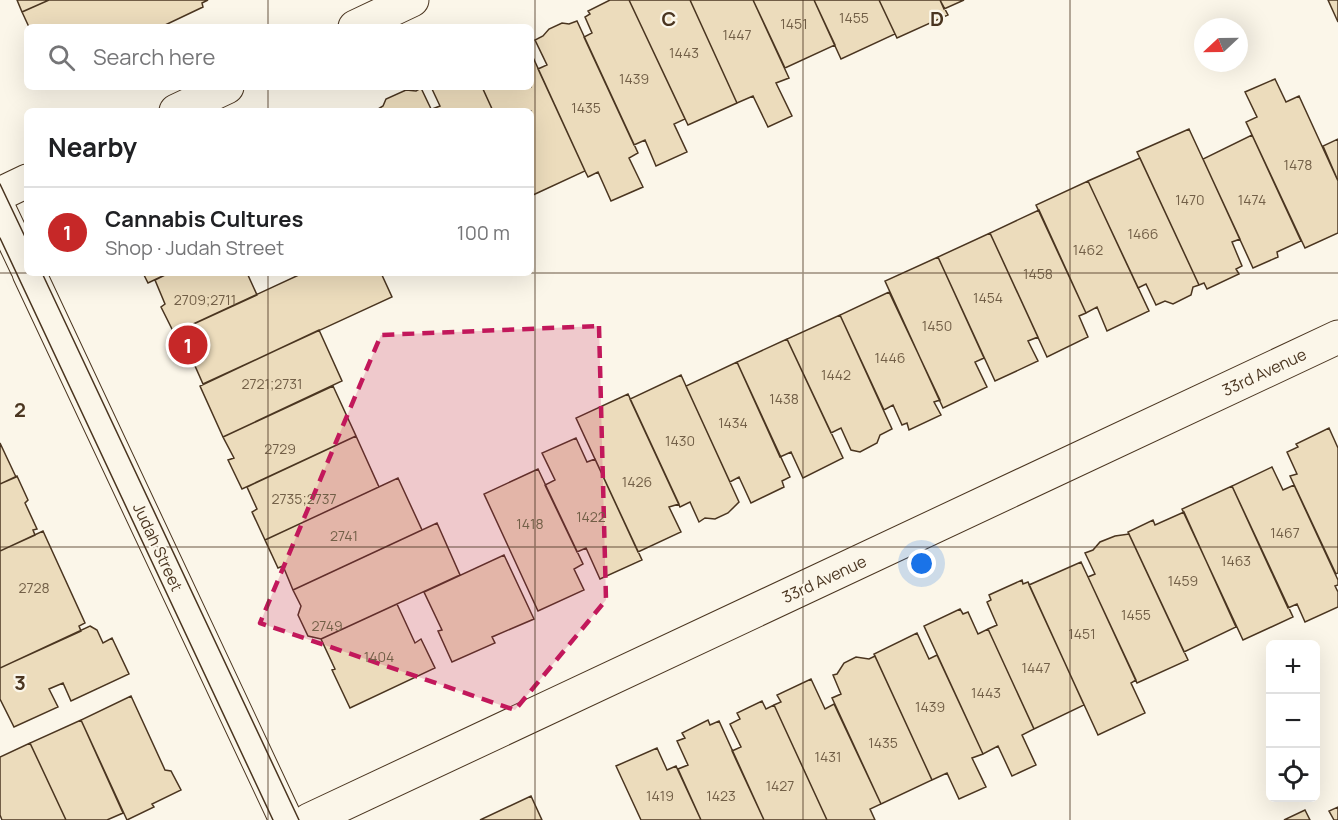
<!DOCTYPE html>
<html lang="en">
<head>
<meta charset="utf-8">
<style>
  :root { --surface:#fff; --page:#f6f6f6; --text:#202124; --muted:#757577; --line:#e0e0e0; --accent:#c62828 }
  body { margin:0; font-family:Manrope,sans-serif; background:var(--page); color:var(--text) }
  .controls { position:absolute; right:18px; bottom:18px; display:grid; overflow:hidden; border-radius:9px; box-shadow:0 6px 24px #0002 }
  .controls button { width:54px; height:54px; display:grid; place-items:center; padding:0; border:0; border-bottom:2px solid var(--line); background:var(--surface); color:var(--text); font:30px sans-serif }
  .compass { position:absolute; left:1194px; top:18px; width:54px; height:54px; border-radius:50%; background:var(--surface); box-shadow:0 6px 24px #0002; rotate:248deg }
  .you { position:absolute; left:922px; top:564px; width:21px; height:21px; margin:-15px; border:4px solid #fff; border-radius:50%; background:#1a73e8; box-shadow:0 0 0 9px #1a73e833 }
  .badge { display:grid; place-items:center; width:39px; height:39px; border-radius:50%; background:var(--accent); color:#fff; font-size:20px; font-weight:700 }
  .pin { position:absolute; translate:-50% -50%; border:3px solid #fff; box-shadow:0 2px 6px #0006 }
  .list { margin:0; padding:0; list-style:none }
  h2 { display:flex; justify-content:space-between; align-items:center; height:78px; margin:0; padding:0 24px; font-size:26px }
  h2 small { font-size:20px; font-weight:400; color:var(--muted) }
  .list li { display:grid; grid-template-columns:39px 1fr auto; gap:18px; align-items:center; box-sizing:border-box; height:90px; padding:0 24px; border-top:2px solid var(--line) }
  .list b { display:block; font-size:22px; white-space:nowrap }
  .list p { margin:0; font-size:20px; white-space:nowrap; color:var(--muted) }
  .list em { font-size:20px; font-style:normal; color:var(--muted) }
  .icon { flex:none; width:33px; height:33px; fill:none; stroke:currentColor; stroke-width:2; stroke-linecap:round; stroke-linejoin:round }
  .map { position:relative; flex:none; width:1338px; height:820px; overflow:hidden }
  .search { position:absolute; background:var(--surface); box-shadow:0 6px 24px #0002; left:24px; top:24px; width:510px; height:66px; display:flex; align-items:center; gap:15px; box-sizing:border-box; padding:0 21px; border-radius:9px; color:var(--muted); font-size:22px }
  .panel { position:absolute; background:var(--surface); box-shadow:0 6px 24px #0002; left:24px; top:108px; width:510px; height:168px; border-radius:9px }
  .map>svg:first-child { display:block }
</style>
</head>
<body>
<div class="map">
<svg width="1338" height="820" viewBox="0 0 1338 820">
  <rect width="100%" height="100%" fill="#fbf6e9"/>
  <path fill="#ecdcbc" stroke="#4a3520" stroke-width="1.5" d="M17,0H49L22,12Z
    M49,0H208L202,3L203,7L161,27H29L22,12Z
    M610,0H629L685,119L674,124L687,152L656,166L645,140L634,145L584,37L592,33L585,17L590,14L588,11Z
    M629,0H690L737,103L688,125Z
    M690,0H753L789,78L776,83L792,116L768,127L753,96L737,103Z
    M753,0H814L835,45L785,68Z
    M814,0H879L895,34L841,59Z
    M879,0H940L948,15L897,38Z
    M940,0H964L944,9Z
    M1328,0H1338V22Z
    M577,21L638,153L629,158L643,187L611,201L598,172L588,177L585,171L538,69L547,65L535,40L543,36L549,29L562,23L569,24Z
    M531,53L585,171L533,195L531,192V111H493L483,89L486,87H531Z
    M1275,79L1286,102L1299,96L1338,181V233L1305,248L1246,122L1257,117L1245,92Z
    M437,87H482L493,111H432V109L440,106L432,89Z
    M421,88L432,111H379L378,109L383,106L386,99L406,90L416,91Z
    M1189,129L1240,239L1232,242L1242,266L1236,269L1239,274L1207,289L1204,283L1199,285L1137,152Z
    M1252,135L1301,241L1277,252L1278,257L1253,268L1203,159Z
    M1338,139V181L1323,146Z
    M1140,158L1199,285L1193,287L1191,295L1173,304L1165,301L1156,305L1146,284L1138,288L1088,181Z
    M1088,181L1149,311L1107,331L1097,307L1086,313L1036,205Z
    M1039,210L1086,313L1079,316L1088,337L1047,357L990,233Z
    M990,233L1038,337L1028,341L1038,361L995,381L938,257Z
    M938,257L984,358L975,362L987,387L943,408L885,281Z
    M143,273H169L148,283Z
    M169,273H247L257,295L174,333L161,307L165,304L155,280Z
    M303,273H381L392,297L203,384L195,366L184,364L175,343L178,331Z
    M889,292L940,400L934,402L941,415L909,430L907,423L902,425L893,405L884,410L840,315Z
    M840,315L892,429L880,435L877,443L860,452L851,450L841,428L831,433L787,339Z
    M319,330L342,381L223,437L200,386Z
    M787,339L843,458L803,478L791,452L780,457L737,362Z
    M737,362L790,477L782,481L784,487L751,503L739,477L730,482L686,386Z
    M681,375L739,502L728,513L715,519L705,518L699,522L690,502L680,507L630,399Z
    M333,386L356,436L242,489L228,460L234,458L223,437Z
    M628,394L679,504L669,507L681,532L638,552L576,418Z
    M1329,428L1338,448V573L1336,574L1290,476L1297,474L1287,452L1298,447L1296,444Z
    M356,436L379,487L265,540L252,512L257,509L247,487Z
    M576,438L587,462L595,459L642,560L600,579L586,548L577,552L545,485L555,480L542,453Z
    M0,443L16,477L0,484Z
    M1272,467L1283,490L1294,485L1338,580V585L1335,586L1338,592V607L1305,622L1297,604L1288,608L1232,486Z
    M538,469L583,564L574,569L584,590L538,611L484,494Z
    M17,476L28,500L25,503L37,529L33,530L35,535L0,551V484Z
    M398,478L422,530L293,590L283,566L278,568L265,540Z
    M1232,486L1293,617L1243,640L1182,509Z
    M1184,512L1236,627L1184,652L1128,532L1153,520L1155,525Z
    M437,523L460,575L321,639L308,636L298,615L301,606L293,590Z
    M43,531L85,623L79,626L81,631L0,668V551Z
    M1129,534L1188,660L1137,683L1088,577L1095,574L1085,553L1093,550L1100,542L1115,536Z
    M504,555L534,619L492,637L495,643L452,662L438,631L442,630L424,592Z
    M1081,562L1136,680L1131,683L1145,713L1098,735L1029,585Z
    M1022,580L1023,584L1028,582L1084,705L1034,729L988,629L997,625L987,602L991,600L989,595Z
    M397,604L415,643L421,639L435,668L350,708L332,670L335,669L321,639Z
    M960,609L963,614L968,612L978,634L988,629L1034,729L1022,735L1036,765L1012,776L998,746L983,754L924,626Z
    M90,626L97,630L103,643L112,638L129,674L71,701L63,683L49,689L58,707L14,727L0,699V668Z
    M917,633L929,659L937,655L983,754L972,758L986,787L959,799L947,773L932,780L874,654Z
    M875,656L932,780L881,804L832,698L841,694L833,675L837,674L844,663L856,657L869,659Z
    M811,679L825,709L834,704L881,804L870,809L875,820H827L774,705L781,702L777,695Z
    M131,696L165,770L171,771L181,790L152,804L154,807L127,820L81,720Z
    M762,701L766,709L774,705L827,820H764L732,751L741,747L730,724L740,719L737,713Z
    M81,720L123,813L107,820H66L30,743Z
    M708,720L710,725L719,721L764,820H701L678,769L688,765L677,741L685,738L682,733Z
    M30,743L66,820H2L0,815V757Z
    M657,748L667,770L676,766L701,820H641L616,766Z
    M531,796L542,820H480Z
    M1338,807V820H1334L1329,811Z
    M1305,810L1310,820H1284Z"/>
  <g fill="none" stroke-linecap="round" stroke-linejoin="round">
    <defs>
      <path id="street" d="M355,27L412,0
        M176,111L227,87
        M0,194L27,181
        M309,820L1338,337"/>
      <path id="secondary" d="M0,211L27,268
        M29,273L286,820"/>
    </defs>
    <use href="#street" stroke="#4a3520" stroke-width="35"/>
    <use href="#secondary" stroke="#4a3520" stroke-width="35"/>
    <use href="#street" stroke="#fbf6e9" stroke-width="33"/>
    <use href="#secondary" stroke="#fbf6e9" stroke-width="33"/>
    <path stroke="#4a3520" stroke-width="1.5" d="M0,184L27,241
      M0,238L273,820
      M42,273L299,820"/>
  </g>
  <path fill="#c2185b" fill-opacity="0.2" stroke="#c2185b" stroke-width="4.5" stroke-dasharray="12 8" stroke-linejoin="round" d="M599,326L606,600L515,710L260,623L381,335Z"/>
  <path fill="none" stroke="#4a3520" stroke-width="1.5" stroke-opacity="0.55" d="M268,0V27M535,0V820M803,0V820M1070,0V820M268,87V111M0,273H1338M268,273V820M0,547H1338"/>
  <g text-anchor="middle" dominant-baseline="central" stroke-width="4.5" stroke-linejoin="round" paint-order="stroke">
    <g font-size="14" fill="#725f47">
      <text x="854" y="17">1455</text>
      <text x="794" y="23">1451</text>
      <text x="737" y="34">1447</text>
      <text x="684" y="52">1443</text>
      <text x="634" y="78">1439</text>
      <text x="586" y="107">1435</text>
      <text x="1298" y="164">1478</text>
      <text x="1190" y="199">1470</text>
      <text x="1252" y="199">1474</text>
      <text x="1143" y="233">1466</text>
      <text x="1088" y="249">1462</text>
      <text x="1038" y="273">1458</text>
      <text x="988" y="297">1454</text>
      <text x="205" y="299">2709;2711</text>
      <text x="937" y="325">1450</text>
      <text x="890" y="357">1446</text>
      <text x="836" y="374">1442</text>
      <text x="272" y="383">2721;2731</text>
      <text x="784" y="398">1438</text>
      <text x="733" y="422">1434</text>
      <text x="680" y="440">1430</text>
      <text x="280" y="448">2729</text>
      <text x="637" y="481">1426</text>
      <text x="304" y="498">2735;2737</text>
      <text x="591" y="516">1422</text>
      <text x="530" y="523">1418</text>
      <text x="1285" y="532">1467</text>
      <text x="344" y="535">2741</text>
      <text x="1236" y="560">1463</text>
      <text x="1183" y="580">1459</text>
      <text x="34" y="587">2728</text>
      <text x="1136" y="614">1455</text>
      <text x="327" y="625">2749</text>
      <text x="1082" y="633">1451</text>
      <text x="379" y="656">1404</text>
      <text x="1036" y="667">1447</text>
      <text x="986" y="692">1443</text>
      <text x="930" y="706">1439</text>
      <text x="883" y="742">1435</text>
      <text x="828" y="756">1431</text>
      <text x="780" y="785">1427</text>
      <text x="660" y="795">1419</text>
      <text x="721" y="795">1423</text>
    </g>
    <g font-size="16" fill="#4a3520" stroke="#fbf6e9">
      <text transform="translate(1264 372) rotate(-25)">33rd Avenue</text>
      <text transform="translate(158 547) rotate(65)">Judah Street</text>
      <text transform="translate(824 579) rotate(-25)">33rd Avenue</text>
    </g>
  </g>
  <g font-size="20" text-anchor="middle" font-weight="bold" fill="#4a3520" stroke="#fbf6e9" stroke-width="4.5" stroke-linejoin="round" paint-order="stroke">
    <text x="669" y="26">C</text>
    <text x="937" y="26">D</text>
    <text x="20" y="417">2</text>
    <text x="20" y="690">3</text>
  </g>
</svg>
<div class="controls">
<button>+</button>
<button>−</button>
<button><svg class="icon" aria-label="locate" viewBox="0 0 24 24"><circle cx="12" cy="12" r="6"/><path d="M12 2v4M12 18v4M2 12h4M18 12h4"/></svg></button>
</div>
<svg class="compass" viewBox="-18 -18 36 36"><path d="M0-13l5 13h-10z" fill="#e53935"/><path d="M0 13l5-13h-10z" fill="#757577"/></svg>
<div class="you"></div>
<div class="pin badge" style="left:188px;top:345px">1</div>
<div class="search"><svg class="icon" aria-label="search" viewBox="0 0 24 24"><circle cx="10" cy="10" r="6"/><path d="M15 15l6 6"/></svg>Search here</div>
<section class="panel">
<h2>Nearby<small></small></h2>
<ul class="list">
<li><span class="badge">1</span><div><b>Cannabis Cultures</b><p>Shop · Judah Street</p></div><em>100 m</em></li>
</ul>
</section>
</div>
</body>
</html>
